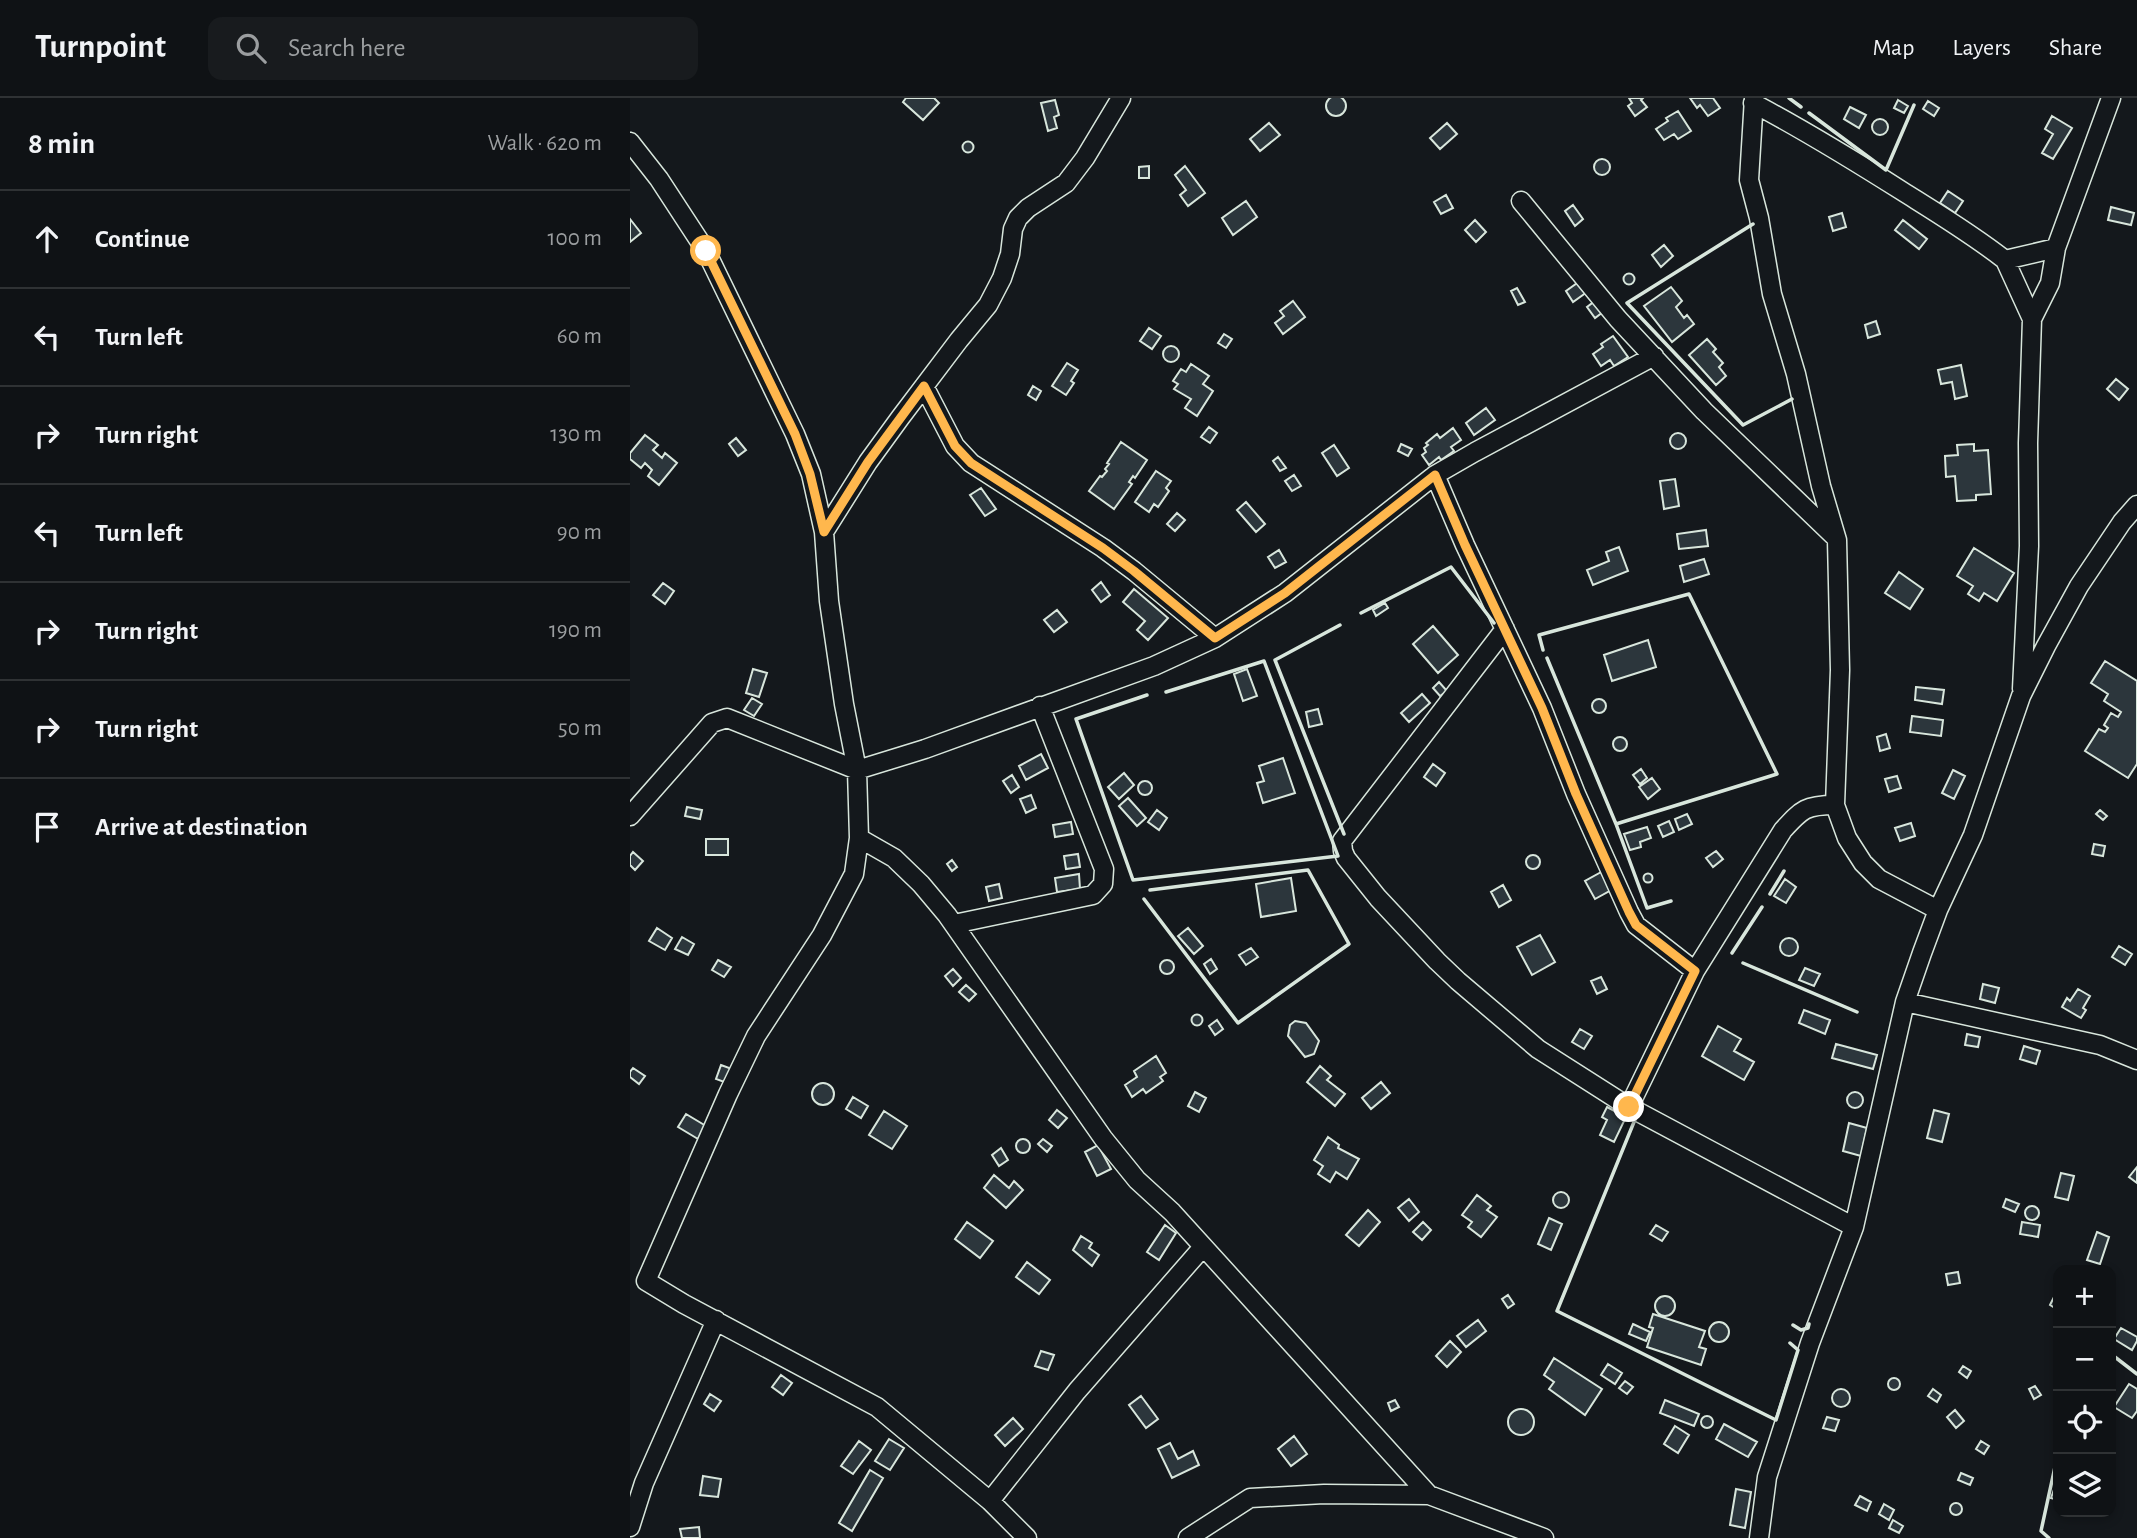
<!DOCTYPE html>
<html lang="en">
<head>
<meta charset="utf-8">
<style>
  :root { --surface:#0f1215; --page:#181b1e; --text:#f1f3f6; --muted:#9b9ea0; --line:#2f3234 }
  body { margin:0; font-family:"Alegreya Sans",sans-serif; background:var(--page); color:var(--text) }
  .controls { position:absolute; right:21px; bottom:21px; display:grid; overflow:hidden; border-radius:14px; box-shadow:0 4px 10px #0003 }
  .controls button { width:63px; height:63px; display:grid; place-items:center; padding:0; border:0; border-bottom:2px solid var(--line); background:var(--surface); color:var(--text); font:35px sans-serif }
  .stop { position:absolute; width:21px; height:21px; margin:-16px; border:5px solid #ffb74d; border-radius:50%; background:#fff }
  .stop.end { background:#ffb74d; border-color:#fff; box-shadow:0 2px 7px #0008 }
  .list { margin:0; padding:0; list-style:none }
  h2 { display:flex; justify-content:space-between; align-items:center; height:91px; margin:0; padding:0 28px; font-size:30px }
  h2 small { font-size:23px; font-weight:400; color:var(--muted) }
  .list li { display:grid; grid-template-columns:46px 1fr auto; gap:21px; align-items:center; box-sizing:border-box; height:98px; padding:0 28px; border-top:2px solid var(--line) }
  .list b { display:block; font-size:26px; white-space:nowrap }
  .list em { font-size:23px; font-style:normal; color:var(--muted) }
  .icon { flex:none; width:38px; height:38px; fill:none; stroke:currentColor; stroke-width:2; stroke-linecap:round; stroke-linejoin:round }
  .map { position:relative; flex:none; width:1507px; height:1440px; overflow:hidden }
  header { display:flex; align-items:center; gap:42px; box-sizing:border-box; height:98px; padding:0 35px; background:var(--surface); border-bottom:2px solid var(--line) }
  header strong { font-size:33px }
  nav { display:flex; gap:38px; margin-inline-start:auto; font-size:24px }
  .search { width:490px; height:63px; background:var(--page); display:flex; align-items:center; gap:18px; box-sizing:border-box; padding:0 24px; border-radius:14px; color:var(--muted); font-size:26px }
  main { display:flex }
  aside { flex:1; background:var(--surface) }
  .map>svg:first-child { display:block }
</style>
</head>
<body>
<header>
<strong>Turnpoint</strong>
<div class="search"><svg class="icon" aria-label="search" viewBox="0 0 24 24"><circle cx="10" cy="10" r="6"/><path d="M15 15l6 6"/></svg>Search here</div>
<nav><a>Map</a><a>Layers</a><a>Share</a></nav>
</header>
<main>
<aside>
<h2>8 min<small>Walk · 620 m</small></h2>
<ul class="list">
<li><svg class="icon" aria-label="ahead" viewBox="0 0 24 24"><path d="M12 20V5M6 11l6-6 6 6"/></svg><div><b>Continue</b></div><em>100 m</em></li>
<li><svg class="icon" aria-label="left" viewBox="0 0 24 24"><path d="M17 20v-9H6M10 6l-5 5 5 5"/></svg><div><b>Turn left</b></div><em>60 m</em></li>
<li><svg class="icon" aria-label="right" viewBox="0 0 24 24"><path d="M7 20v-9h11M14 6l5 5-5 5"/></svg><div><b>Turn right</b></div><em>130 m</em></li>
<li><svg class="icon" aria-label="left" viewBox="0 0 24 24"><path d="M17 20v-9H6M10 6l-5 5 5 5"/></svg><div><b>Turn left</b></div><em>90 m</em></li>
<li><svg class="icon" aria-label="right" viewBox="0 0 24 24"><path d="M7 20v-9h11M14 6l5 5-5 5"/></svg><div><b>Turn right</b></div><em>190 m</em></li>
<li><svg class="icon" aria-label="right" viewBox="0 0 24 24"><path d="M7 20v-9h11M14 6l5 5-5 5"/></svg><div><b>Turn right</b></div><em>50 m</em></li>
<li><svg class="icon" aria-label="arrive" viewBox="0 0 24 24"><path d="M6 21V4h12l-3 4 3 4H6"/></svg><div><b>Arrive at destination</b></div></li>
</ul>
</aside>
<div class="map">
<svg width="1507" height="1440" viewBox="0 0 1507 1440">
  <rect width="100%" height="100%" fill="#14181c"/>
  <path fill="#2c363c" stroke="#d8e6dc" stroke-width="2" d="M696 8a10 10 0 1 1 20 0a10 10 0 1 1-20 0Z
    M276,0H304L309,5L293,22L273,4Z
    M999,0H1013L1011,2L1017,9L1005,18L998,8L1002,5Z
    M1060,0H1083L1090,10L1078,18L1070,7L1067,10Z
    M425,2L429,17L424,19L427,30L418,33L411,5Z
    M1268,2L1278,8L1274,15L1264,10Z
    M1298,3L1309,10L1304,18L1293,11Z
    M1220,9L1236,17L1229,30L1214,21Z
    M1048,13L1061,33L1048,41L1044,36L1034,42L1026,31L1038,23L1036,20Z
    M1422,18L1442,30L1423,61L1412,55L1423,36L1415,31Z
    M1242 29a8 8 0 1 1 16 0a8 8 0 1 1-16 0Z
    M639,25L650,37L630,53L620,41Z
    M817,25L827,36L810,51L800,40Z
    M332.5 49a5.5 5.5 0 1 1 11 0a5.5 5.5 0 1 1-11 0Z
    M964 69a8 8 0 1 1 16 0a8 8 0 1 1-16 0Z
    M519,68V80H509V69Z
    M555,68L575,95L558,108L550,97L556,92L545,77Z
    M1318,93L1333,103L1325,115L1310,105Z
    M816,97L823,110L811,116L804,104Z
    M616,103L627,119L603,137L592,120Z
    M943,107L953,121L945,128L935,113Z
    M1481,109L1504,115L1501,127L1478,122Z
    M1212,115L1216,129L1203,133L1199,119Z
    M0,121L11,135L0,144Z
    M845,122L856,134L846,144L835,132Z
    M1273,122L1297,141L1289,151L1265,132Z
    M1034,147L1043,158L1031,169L1022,157Z
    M993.5 181a5.5 5.5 0 1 1 11 0a5.5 5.5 0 1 1-11 0Z
    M950,183L957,194L943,204L936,193Z
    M1041,189L1052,203L1046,209L1054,220L1057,217L1064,226L1042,244L1014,208Z
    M887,190L895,204L888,207L881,193Z
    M663,203L675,219L653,236L645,225L654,218L650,213Z
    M965,203L973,214L965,220L957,209Z
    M1246,223L1250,236L1238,240L1235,227Z
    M519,230L531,238L522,251L510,243Z
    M594,236L602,241L596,250L588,245Z
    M983,238L998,259L984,268L980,262L971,268L963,256L973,249L971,246Z
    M1077,241L1086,251L1083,254L1093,265L1089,269L1096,278L1086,287L1059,257Z
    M533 256a8 8 0 1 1 16 0a8 8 0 1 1-16 0Z
    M437,265L448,272L441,283L444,285L436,297L422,288Z
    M561,266L579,278L573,286L583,293L567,318L555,310L561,301L544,291L548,286L543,283L551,271L556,274Z
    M1331,267L1337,298L1325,301L1322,284L1311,286L1308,272Z
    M1486,281L1498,291L1489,302L1477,291Z
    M403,288L411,293L406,302L398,297Z
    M856,310L865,322L844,337L836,325Z
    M579,329L587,335L580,345L571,339Z
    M823,330L831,342L821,349L824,353L811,362L809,359L799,367L792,357L796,354L794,350L798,347L796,345L807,336L810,340Z
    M1040 343a8 8 0 1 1 16 0a8 8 0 1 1-16 0Z
    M15,337L28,347L23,352L32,360L35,355L47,365L29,387L18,378L22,372L15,365L11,370L0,361V355Z
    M106,340L116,352L108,358L99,346Z
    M491,344L517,362L505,380L503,378L499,384L502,386L484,411L459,393L470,378L472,379L477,373L475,371L479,366L477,365Z
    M771,346L782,351L778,358L768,353Z
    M1344,346V353L1358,352L1361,396L1346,397V402L1327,403L1325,378L1316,379L1315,358L1328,357L1327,347Z
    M704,347L719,370L707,378L692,355Z
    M648,359L656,370L650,373L643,363Z
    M526,373L541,383L536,390L539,393L528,409L524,406L519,414L505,404Z
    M664,377L671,388L662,393L655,383Z
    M1045,381L1049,408L1034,411L1030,383Z
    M351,390L366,411L355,418L340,397Z
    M616,404L635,426L626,434L607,412Z
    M547,415L555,422L545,433L537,426Z
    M1076,432L1078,448L1049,451L1047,436Z
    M989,449L998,473L963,487L957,472L979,463L976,454Z
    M1344,450L1384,475L1367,503L1354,495L1349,503L1338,496L1343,488L1327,478Z
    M649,452L656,464L645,470L638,459Z
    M1074,461L1079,476L1054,484L1050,468Z
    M1269,474L1293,491L1280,511L1255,495Z
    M471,484L480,497L471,504L462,492Z
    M33,485L44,493L35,506L23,497Z
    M504,491L538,520L518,542L507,532L515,523L493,504Z
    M755,505L758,510L746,518L743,512Z
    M427,512L437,524L424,534L414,522Z
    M803,528L828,557L808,575L783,546Z
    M1018,542L1026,569L982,583L974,557Z
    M1475,563L1507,583V666L1498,680L1455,653L1469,631L1475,634L1478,630L1474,627L1481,615L1488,619L1491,614L1474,603L1478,596L1461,585Z
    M123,571L137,575L129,599L116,595Z
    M617,571L627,598L613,603L604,576Z
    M809,584L817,593L810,598L803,590Z
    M1286,589L1314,592L1312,606L1285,602Z
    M792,596L800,605L779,624L771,615Z
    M122,600L132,606L124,618L114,612Z
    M962 608a7 7 0 1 1 14 0a7 7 0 1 1-14 0Z
    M688,611L692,626L679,629L676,614Z
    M1282,618L1313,622L1311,638L1280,634Z
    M1256,636L1260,650L1250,653L1247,639Z
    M983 646a7 7 0 1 1 14 0a7 7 0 1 1-14 0Z
    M411,656L418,670L396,682L389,668Z
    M653,660L665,695L633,705L627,685L634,683L629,668Z
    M803,666L815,675L806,688L794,679Z
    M1011,671L1017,680L1010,686L1003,677Z
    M1323,672L1335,678L1324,701L1312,695Z
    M494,675L504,687L489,701L478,689Z
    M382,677L389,689L381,695L373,683Z
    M1267,678L1271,690L1259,694L1255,681Z
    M1022,680L1030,691L1018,701L1009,689Z
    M508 690a7 7 0 1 1 14 0a7 7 0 1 1-14 0Z
    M401,697L406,710L396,715L390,701Z
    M498,700L516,720L507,728L489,708Z
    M57,709L72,712L70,721L55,718Z
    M527,712L537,720L529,732L518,724Z
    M1470,712L1477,718L1473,722L1466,716Z
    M1057,716L1062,726L1049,732L1045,721Z
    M1039,723L1044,734L1033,739L1028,728Z
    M441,724L443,736L425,739L423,727Z
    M1281,725L1285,738L1270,743L1265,730Z
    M1017,729L1021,740L1010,744L1011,749L1000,752L994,736Z
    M76,741H98V757H76Z
    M1464,746L1475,748L1473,758L1462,756Z
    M1086,753L1093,761L1083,769L1076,760Z
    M3,754L13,763L5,772L0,767V758Z
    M448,756L450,769L436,771L434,758Z
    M896 764a7 7 0 1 1 14 0a7 7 0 1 1-14 0Z
    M322,762L327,769L322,773L317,766Z
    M973,773L983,791L965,801L955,783Z
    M1013.5 780a4.5 4.5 0 1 1 9 0a4.5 4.5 0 1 1-9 0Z
    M449,776L450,791L427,794L425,780Z
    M661,780L666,813L631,819L626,786Z
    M1155,781L1166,789L1156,805L1144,798Z
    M369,786L372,800L359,803L356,789Z
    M873,787L881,802L869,809L861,794Z
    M27,830L42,840L35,852L19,843Z
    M558,830L573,848L564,856L548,838Z
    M910,837L925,864L902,877L887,849Z
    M52,839L64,846L58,857L45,851Z
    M1150 849a9 9 0 1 1 18 0a9 9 0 1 1-18 0Z
    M1489,848L1502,856L1495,867L1482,859Z
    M621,850L628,859L616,867L609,857Z
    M581,861L587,871L580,876L574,866Z
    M530 869a7 7 0 1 1 14 0a7 7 0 1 1-14 0Z
    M88,862L101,869L94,879L82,872Z
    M1175,870L1190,876L1184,888L1169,882Z
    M323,871L331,880L323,888L315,878Z
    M971,879L977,891L967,896L961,883Z
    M1353,886L1369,890L1365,905L1350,901Z
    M336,887L346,896L339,903L329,894Z
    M1448,891L1460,898L1453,910L1456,912L1451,920L1432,909L1437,900L1440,903Z
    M1174,912L1200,922L1195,936L1169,925Z
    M561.5 922a5.5 5.5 0 1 1 11 0a5.5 5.5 0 1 1-11 0Z
    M587,922L593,931L585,937L579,928Z
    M665,923L676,925L689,943L684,956L675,959L658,938L660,927Z
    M1088,928L1111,941L1104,953L1124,964L1114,982L1072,958Z
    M950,931L962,938L954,951L942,944Z
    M1337,936L1350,939L1348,949L1335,947Z
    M1206,946L1247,957L1243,971L1202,960Z
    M1394,948L1410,953L1406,966L1390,961Z
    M526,958L536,975L530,979L533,983L516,995L513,991L502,999L495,987L507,979L504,973Z
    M91,967L102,971L97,985L86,981Z
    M690,968L701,978L697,982L715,996L705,1008L677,984Z
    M3,970L15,978L9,986L0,979V974Z
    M751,984L760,995L741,1011L732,1000Z
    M182 996a11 11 0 1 1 22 0a11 11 0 1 1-22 0Z
    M1217 1002a8 8 0 1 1 16 0a8 8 0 1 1-16 0Z
    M565,994L576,1000L569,1014L558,1008Z
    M223,999L238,1008L231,1020L216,1011Z
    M977,1009L996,1019L984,1044L970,1037L977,1022L972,1019Z
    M427,1012L437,1020L428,1030L419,1022Z
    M1304,1012L1319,1016L1312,1044L1297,1040Z
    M254,1013L277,1028L262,1051L239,1037Z
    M56,1016L76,1028L68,1041L48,1029Z
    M1219,1025L1237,1030L1231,1058L1213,1053Z
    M698,1039L709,1047L708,1050L729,1061L717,1081L706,1074L700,1084L688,1076L693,1068L684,1062Z
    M386 1048a7 7 0 1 1 14 0a7 7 0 1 1-14 0Z
    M413,1041L422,1048L417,1054L408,1046Z
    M468,1047L481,1071L467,1078L455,1054Z
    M371,1050L378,1062L369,1068L362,1057Z
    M1507,1069V1085L1499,1079Z
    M1431,1075L1444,1078L1438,1102L1425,1099Z
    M364,1077L379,1090L384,1083L393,1092L376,1110L354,1090Z
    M923 1102a8 8 0 1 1 16 0a8 8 0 1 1-16 0Z
    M847,1097L861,1108L857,1112L867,1119L851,1139L838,1129L842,1124L832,1117Z
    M779,1101L789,1114L779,1123L768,1110Z
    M1376,1101L1389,1106L1385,1114L1373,1109Z
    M1395 1115a7 7 0 1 1 14 0a7 7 0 1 1-14 0Z
    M738,1112L750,1124L729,1148L716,1137Z
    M919,1120L932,1126L921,1152L908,1146Z
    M337,1124L363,1143L350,1160L325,1141Z
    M793,1124L801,1132L792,1142L783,1134Z
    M1392,1124L1410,1127L1408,1139L1390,1136Z
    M535,1127L546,1135L529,1162L517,1154Z
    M1026,1127L1038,1134L1032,1143L1020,1136Z
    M1467,1134L1479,1139L1470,1166L1457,1162Z
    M451,1138L462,1145L459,1150L469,1157L462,1168L443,1152Z
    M397,1164L420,1182L409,1196L386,1179Z
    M1328,1174L1330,1185L1318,1187L1316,1176Z
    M1426,1195L1428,1196V1212L1420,1207Z
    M878,1197L884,1206L878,1210L872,1201Z
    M1025 1208a10 10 0 1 1 20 0a10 10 0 1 1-20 0Z
    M1023,1216L1075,1233L1069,1249L1076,1251L1071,1267L1017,1249L1023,1230L1019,1229Z
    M848,1222L856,1233L836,1249L827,1238Z
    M1079 1234a10 10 0 1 1 20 0a10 10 0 1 1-20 0Z
    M1003,1226L1020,1234L1016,1243L999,1236Z
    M1491,1230L1507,1239V1243L1502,1252L1484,1241Z
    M820,1243L831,1254L817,1269L806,1258Z
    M411,1253L424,1257L418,1272L405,1268Z
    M924,1260L972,1291L955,1317L919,1291L924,1284L914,1277Z
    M978,1266L992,1275L985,1286L971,1277Z
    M1333,1268L1341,1273L1337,1280L1329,1274Z
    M151,1277L162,1285L153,1297L142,1289Z
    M1258 1286a6 6 0 1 1 12 0a6 6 0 1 1-12 0Z
    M995,1283L1003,1289L997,1296L989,1290Z
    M1499,1286L1507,1291V1313L1502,1320L1484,1309Z
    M1405,1288L1411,1297L1404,1301L1399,1291Z
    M1303,1291L1311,1297L1307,1304L1298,1298Z
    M1202 1300a9 9 0 1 1 18 0a9 9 0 1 1-18 0Z
    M80,1296L91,1303L84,1313L74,1306Z
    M511,1298L528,1321L516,1330L499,1307Z
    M765,1302L769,1309L761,1313L758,1305Z
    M1035,1302L1069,1316L1064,1328L1030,1315Z
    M878 1324a13 13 0 1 1 26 0a13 13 0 1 1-26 0Z
    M1325,1312L1334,1323L1326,1330L1317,1319Z
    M1071 1324a6 6 0 1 1 12 0a6 6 0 1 1-12 0Z
    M1197,1319L1209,1322L1205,1333L1193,1330Z
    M383,1320L393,1331L375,1348L365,1337Z
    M1094,1326L1127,1344L1118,1359L1086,1341Z
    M1045,1328L1059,1337L1048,1355L1034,1346Z
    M664,1338L677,1356L661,1368L648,1351Z
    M259,1341L274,1350L260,1372L245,1363Z
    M229,1343L241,1352L223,1376L211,1368Z
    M1351,1343L1359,1348L1354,1356L1346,1351Z
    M540,1345L548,1361L563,1353L569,1367L542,1380L528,1351Z
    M240,1372L253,1380L222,1433L209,1425Z
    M1331,1375L1343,1380L1340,1387L1328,1382Z
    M73,1378L91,1381L88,1399L70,1397Z
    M1428,1380V1402L1421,1400Z
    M1106,1391L1121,1394L1115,1430L1100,1427Z
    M1230,1398L1241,1404L1237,1413L1225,1407Z
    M1320 1411a6 6 0 1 1 12 0a6 6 0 1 1-12 0Z
    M1254,1406L1264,1412L1259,1422L1249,1416Z
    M1263,1422L1273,1428L1269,1435L1259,1430Z
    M69,1429L70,1440H52L50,1431Z"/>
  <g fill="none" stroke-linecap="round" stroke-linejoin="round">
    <defs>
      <path id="minor" d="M1124,0L1119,82L1129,120L1142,196L1166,276L1191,388L1207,442L1210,572L1205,707L1217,740L1233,765L1249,781L1308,812
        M1123,5C1174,32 1223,62 1272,93C1307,115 1342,136 1375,162L1426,150
        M0,44L29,81L76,153L165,336L181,376L194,434
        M891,103L988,221L1074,313L1205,439
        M1375,162L1402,221
        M294,288L325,348L341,365L473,450L504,473L585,540
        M805,377L835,447L912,610L946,696L999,814L1006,827L1065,873
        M875,531L712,743L713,753L716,760L748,800L807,863L828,883L908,951L999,1009L1224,1129
        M1392,591L1399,448L1398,345L1402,221L1420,185L1426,150L1481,0
        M0,718L82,625L97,620L227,672L295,651L524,568L585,540L655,495L805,377L845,354L1024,258
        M229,740L264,760L291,786L317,817L473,1040L507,1082L542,1114L799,1397
        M324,826L463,797L473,786L474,771L410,608
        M1275,904L1470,947L1507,962
        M999,1009L1065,873L1153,732C1172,711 1176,707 1205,707
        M360,1403L447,1293L573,1149
        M0,1429L14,1385L86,1222
        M397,1440L360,1403L247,1309L54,1206L16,1183L98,996L126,938L192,837L224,776L229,740L227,672L214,606L199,503L194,434L238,364L270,320L329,242L358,207L372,180L380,156L383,131L388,120L398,110L436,85L455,60L491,0
        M558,1440L620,1400L694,1396L799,1397L914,1440
        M1129,1440L1137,1379L1180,1245L1224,1129L1275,904L1292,855L1308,812L1343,737L1391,598L1416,548L1449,488L1492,424L1507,407"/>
    </defs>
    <use href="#minor" stroke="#d8e6dc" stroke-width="21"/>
    <use href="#minor" stroke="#14181c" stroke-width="18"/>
    <path stroke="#d8e6dc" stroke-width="3.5" d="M1159,0L1171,9
      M1179,15L1256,72L1284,7
      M1123,126L997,205L1113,327L1162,301
      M731,515L821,469L864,525
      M710,527L645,562L714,736
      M913,552L909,537L1059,496L1147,676L986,726L917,560
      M517,597L446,621L503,782L708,758L634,563L536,594
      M986,726L1017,810L1041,803
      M1140,796L1154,773
      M514,801L608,925L719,846L678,772L520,792
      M1102,855L1132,809
      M1113,865L1227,914
      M1006,1019L927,1213L1146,1322L1168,1252L1160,1245
      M1163,1227L1171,1232L1178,1230L1179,1226
      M1481,1256L1507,1276
      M1419,1440L1411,1433L1428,1355"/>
  </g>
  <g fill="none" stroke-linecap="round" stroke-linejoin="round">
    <path stroke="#ffb74d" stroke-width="9" d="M76,153L165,336L180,376L194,434L238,364L294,288L325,348L341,365L473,450L504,473L585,540L655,495L805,377L835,447L912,610L946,696L999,814L1006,827L1065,873L999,1009"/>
  </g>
</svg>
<div class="controls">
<button>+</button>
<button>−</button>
<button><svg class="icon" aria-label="locate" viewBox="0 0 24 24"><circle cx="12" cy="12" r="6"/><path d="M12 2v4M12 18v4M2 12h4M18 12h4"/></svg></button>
<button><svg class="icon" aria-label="layers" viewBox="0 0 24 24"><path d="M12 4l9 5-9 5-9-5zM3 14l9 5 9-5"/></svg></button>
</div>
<div class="stop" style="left:76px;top:153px"></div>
<div class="stop end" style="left:999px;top:1009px"></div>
</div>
</main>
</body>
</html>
